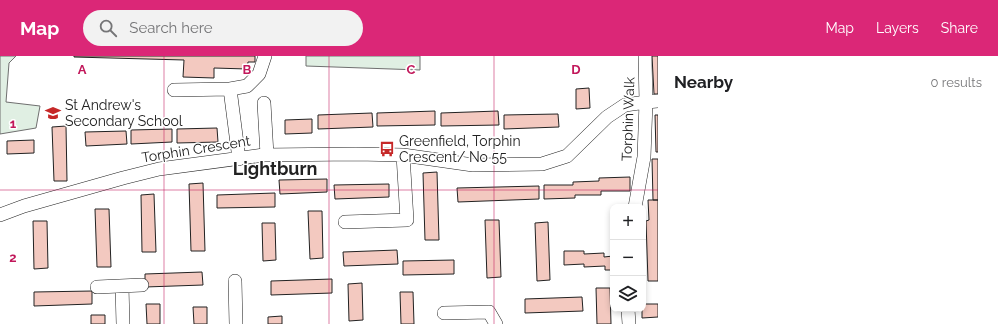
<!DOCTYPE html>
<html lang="en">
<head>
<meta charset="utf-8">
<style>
  :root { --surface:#fff; --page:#f2f2f2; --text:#202124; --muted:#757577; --line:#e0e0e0; --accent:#db2777 }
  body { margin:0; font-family:Raleway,sans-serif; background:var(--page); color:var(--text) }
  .controls { position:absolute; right:12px; bottom:12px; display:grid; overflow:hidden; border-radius:8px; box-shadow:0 2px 6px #0003 }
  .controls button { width:36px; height:36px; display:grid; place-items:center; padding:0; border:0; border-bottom:1px solid var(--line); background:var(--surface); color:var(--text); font:20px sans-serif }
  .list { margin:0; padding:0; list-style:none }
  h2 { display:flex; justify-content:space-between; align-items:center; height:52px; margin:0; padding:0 16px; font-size:17px }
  h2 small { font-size:13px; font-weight:400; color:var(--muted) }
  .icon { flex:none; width:22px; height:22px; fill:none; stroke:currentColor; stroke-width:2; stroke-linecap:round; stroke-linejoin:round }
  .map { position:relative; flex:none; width:658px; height:268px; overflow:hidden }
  header { display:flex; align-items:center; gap:24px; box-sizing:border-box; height:56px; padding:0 20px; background:var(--accent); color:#fff }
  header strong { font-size:19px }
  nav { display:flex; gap:22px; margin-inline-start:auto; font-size:14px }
  .search { width:280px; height:36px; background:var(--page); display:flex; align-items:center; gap:10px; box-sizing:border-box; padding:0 14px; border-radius:22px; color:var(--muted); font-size:15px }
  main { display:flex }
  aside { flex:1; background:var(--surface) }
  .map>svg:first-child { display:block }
</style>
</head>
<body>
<header>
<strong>Map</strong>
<div class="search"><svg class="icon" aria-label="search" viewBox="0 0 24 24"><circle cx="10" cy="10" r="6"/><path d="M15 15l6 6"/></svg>Search here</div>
<nav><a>Map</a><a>Layers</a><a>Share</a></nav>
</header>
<main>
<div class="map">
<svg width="658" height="268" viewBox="0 0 658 268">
  <rect width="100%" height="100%" fill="#fff"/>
  <path fill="#e0efe3" stroke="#6f6f6f" d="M0,0H16L9,7L6,46L40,50L36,72L0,78Z
    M306,0H420V14L306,10Z"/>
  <path fill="#f3c9c0" stroke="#222" d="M74,0H255V6H248L247,13L214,12V22L183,21L184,4L74,1Z
    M652,0H658V38H654Z
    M589,32L590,52L576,53V33Z
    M435,55V69L377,70V57Z
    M498,55L499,69L441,70V57Z
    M372,57L373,71L318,73V59Z
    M558,58L559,71L504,73V59Z
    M655,59H658V96H656Z
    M312,63V77L285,78V64Z
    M66,70L67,125H54L52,71Z
    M217,72L218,86L177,87V73Z
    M172,73V86L131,88V74Z
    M126,75L127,88L86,90L85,76Z
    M34,84V97L7,98V85Z
    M652,103H658V144H653Z
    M437,116L439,184H425L423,117Z
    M630,121V135H601V139H575V142L544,143V129H573V126L599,125V122Z
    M327,123V136L280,138L279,124Z
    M203,127L205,195H191L189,128Z
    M389,128V141L335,143L334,129Z
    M539,130V143L458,146L457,132Z
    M275,137V151L217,152V139Z
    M154,138L156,196H142L141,139Z
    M648,144H658V225H648L646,165L649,164Z
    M95,153H109L111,211H97Z
    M308,155H322L323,202L310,203Z
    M485,164H499L501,221L487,222Z
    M33,165H47L48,212L34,213Z
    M548,166L550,224L537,225L535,167Z
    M262,167H275L276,204L263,205Z
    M397,194L398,208L344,210L343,196Z
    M564,195H584V198L604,197V201L613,200V214H605V210L584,211V208L564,209Z
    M454,204V218L403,219V205Z
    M202,216L203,229L145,231V218Z
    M332,223V237L271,239V225Z
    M362,227L363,264L349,265L348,228Z
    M596,232H610L611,268H597Z
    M92,235V248L34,250V236Z
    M400,236H413L414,268H401Z
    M582,241L583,255L525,257V243Z
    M146,248H160V268H147Z
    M643,248H658V261L642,262V253H643Z
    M193,251H207V268H194Z
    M91,259H105V268H91Z
    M282,260V268H268V261Z"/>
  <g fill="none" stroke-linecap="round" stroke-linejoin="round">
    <defs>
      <path id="minor" d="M230,33L247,30L259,18L265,0
        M174,34L230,33L239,103
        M264,47L267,99
        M635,151L644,101L646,46L645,0
        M0,159L24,150L123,122L159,113L264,99L356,98L403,99L473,109L542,108L567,100L607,61L625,49L646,46L658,45
        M345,166L407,164L403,99
        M235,225L236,268
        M122,230L123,268
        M97,231L142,229
        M628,253L629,268
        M444,257L489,256L496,268"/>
    </defs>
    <use href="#minor" stroke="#222" stroke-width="14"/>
    <use href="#minor" stroke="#fff" stroke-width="13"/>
  </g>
  <path fill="none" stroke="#c2185b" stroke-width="1" stroke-opacity="0.55" d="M164,0V268M329,0V268M494,0V268M0,134H658"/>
  <defs>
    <symbol id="school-bare" viewBox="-9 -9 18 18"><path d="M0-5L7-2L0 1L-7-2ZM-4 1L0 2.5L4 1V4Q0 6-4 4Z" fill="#c62828" stroke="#fff" stroke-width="2.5" paint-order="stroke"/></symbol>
    <symbol id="bus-bare" viewBox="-9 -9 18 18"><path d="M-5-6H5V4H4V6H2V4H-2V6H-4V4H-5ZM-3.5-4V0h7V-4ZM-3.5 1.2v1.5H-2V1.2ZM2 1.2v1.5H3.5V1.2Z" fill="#c62828" stroke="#fff" stroke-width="2.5" paint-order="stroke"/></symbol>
  </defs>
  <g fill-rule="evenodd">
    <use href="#school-bare" x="42" y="46" width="22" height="22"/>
    <use href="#bus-bare" x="376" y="82" width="22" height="22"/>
  </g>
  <g text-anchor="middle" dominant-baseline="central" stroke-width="3" stroke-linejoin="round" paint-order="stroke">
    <g font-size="14" fill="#222" stroke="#fff" text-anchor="start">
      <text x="65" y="49">St Andrew's<tspan x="65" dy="16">Secondary School</tspan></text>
      <text x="399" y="85">Greenfield, Torphin<tspan x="399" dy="16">Crescent/ No 55</tspan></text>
    </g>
    <g font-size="14" fill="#222" stroke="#fff">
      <text transform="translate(628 63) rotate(-88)">Torphin Walk</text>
      <text transform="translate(196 93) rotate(-9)">Torphin Crescent</text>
    </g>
    <g font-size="18" font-weight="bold" fill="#222" stroke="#fff">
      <text x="275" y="112">Lightburn</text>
    </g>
  </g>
  <g font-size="13" text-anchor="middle" font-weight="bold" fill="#c2185b" stroke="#fff" stroke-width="3" stroke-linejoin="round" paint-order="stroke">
    <text x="82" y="18">A</text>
    <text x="247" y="18">B</text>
    <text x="411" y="18">C</text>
    <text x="576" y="18">D</text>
    <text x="13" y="72">1</text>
    <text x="13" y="206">2</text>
  </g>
</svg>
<div class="controls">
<button>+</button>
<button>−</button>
<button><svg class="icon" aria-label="layers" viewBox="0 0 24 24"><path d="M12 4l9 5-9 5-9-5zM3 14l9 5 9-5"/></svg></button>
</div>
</div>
<aside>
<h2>Nearby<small>0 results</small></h2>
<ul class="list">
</ul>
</aside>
</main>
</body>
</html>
